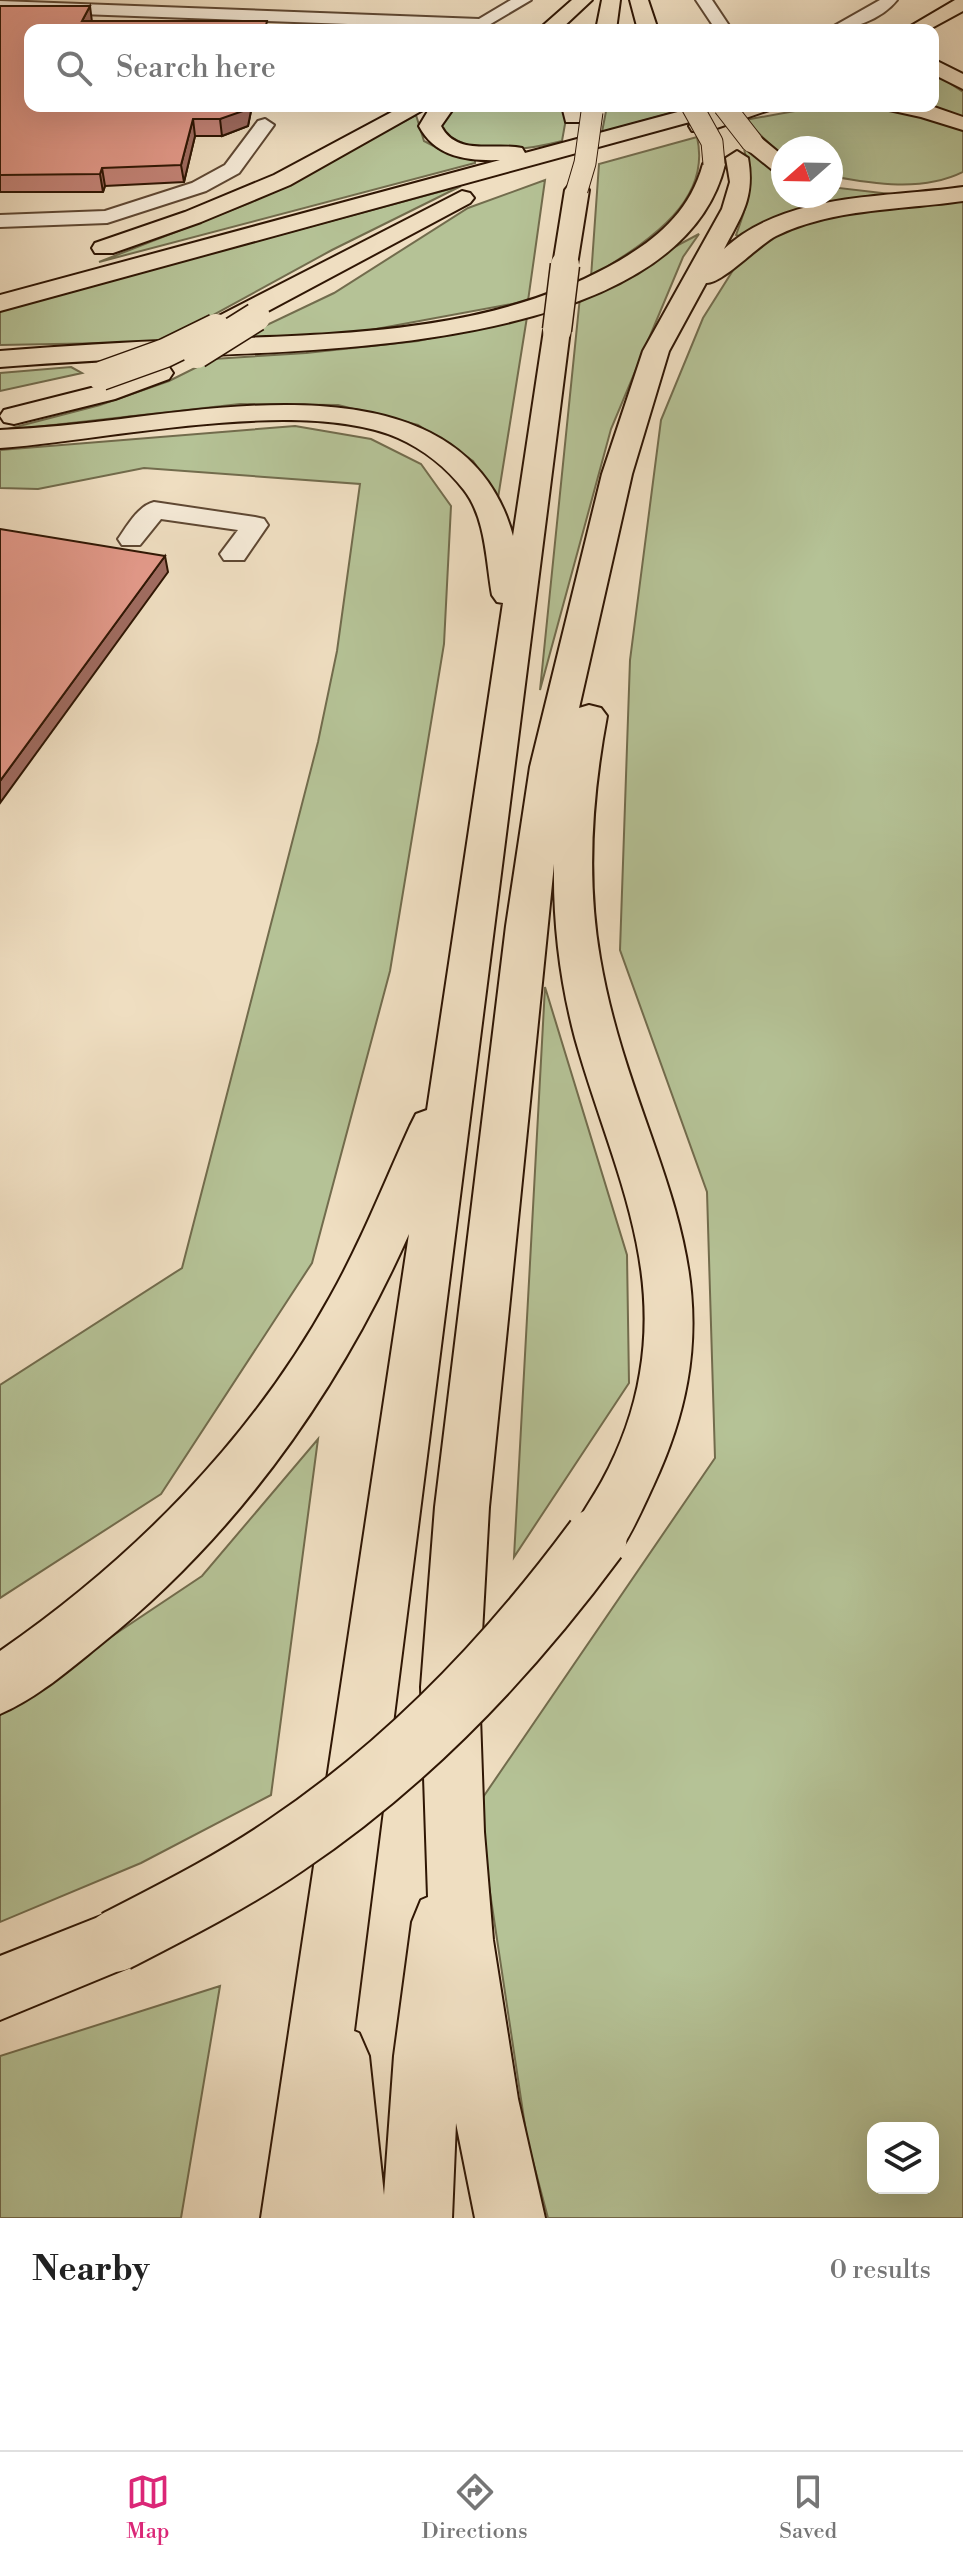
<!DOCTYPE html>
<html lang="en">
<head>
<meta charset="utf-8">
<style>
  :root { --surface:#fff; --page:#f6f6f6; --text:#222; --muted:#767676; --line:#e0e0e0; --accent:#db2777 }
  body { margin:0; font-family:"Libre Bodoni",serif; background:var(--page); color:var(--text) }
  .controls { position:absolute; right:24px; bottom:24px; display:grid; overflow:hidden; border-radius:16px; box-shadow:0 8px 32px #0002 }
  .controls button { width:72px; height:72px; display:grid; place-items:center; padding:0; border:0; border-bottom:2px solid var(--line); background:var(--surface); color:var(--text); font:40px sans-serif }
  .compass { position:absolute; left:771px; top:136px; width:72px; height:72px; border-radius:50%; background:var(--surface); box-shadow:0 8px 32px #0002; rotate:250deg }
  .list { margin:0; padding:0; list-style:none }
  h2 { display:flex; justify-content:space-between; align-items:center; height:104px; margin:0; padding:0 32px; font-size:34px }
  h2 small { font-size:26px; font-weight:400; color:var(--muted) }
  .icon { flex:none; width:44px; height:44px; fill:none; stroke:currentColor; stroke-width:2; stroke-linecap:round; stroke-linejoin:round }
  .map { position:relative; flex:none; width:963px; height:2218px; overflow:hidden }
  .search { position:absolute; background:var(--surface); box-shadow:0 8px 32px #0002; left:24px; right:24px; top:24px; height:88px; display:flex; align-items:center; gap:20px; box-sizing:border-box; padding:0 28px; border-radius:16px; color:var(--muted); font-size:30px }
  .sheet { height:232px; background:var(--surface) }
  nav { display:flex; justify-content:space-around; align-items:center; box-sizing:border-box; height:112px; border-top:2px solid var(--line); background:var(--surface); font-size:22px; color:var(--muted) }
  nav a { display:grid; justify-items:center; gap:4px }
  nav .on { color:var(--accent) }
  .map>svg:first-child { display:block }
</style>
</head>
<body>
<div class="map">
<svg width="963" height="2218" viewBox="0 0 963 2218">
  <rect width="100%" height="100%" fill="#efdec1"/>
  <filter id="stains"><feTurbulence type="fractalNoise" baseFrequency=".0025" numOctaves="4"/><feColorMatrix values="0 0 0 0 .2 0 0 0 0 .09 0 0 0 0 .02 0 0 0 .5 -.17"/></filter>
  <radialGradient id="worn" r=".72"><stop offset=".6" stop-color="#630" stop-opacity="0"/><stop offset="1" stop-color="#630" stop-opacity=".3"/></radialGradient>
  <path fill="#b5c296" stroke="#726c4d" stroke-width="2" fill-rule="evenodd" d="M933,72L963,92V120L916,106H933Z
    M454,106H562L567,113L562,141C523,151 474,158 441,130V125Z
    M607,106H679L682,110L602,132Z
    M859,106L903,110L963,130V172C923,192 873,184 831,176V148H783V157L745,120L817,107Z
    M416,115L424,141L443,151L475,159V163L99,262L252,202Z
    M697,137C713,206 639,246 591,277L599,164Z
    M743,144L783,172V196H831V187L899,195L741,237L736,235C751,195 753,186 743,144Z
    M545,180L528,301L349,334L231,342L334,293L468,208Z
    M461,186L332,250L164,342L0,345V310Z
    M963,198V2218H548L527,2139L477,1806L715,1458L707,1192L620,950L630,660L661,420L703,318L742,256L784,229L837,212ZM873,2128H933V2188H873Z
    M699,234L683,257L611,429L540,690L580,297Z
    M527,317L498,498L473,461L418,425L338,405L240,404L0,431L100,405L169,381L213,359L306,353L418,341Z
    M71,367L82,373L0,391V373Z
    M295,426L371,439L421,464L451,506L444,644L390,971L312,1263L161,1494L0,1598V1385L182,1268L318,742L337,651L360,484L144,468L38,489L0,488V450Z
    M545,987L627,1255L629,1383L514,1557Z
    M318,1439L271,1795L141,1863L0,1922V1711L202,1576Z
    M220,1986L181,2218H0V2056Z"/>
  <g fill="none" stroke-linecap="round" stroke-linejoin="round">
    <defs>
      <path id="minor" d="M511,0H531L482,29L0,11V1L479,19Z
        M696,0H712L732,30H716Z
        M880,0H897C881,20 851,30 827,30Z
        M265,119L274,125L239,173L206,191L107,223L0,227V215L105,211L192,183L225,165L258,121Z
        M154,502L255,517L264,519L268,525L244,560H224L220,554L238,530L161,519L140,545H122L118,539C127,526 138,506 154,502Z"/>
      <path id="highway" d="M572,0H592L560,30H538Z
        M602,0H620L616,30H596Z
        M630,0H648L658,30H638Z
        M955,0H963V11L928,30H904Z
        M933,59L963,74V89L933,74Z
        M403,106H430L290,185L201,222L113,253H95L92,248L95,243L185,212L274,175Z
        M431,106H455L441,126C457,157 495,142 522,148L525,153L700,106H735L733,108L773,106L769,110L708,131H692L689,126L697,120L0,311V295L500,160C467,161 435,157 419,126Z
        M562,106H584L585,117L582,122H566Z
        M885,106H931L963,117V130L921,117L889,110Z
        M752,135L760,137L783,156V174L775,172L744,147L741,142Z
        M737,151L748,158C755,197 742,215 724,249C785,192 886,198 963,187V201C901,210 833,208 776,236C757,246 722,284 706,283L669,351L632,474L579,708L589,705L601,708L607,716C592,796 586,877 600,958C634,1158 753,1271 654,1484C647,1499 625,1550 613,1558C608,1561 601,1563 596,1565L577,1557L569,1539C578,1518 591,1501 602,1481C620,1448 634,1410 640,1373C661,1253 606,1150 575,1038C560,981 553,922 554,864L489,1507L479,1687L484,1832L493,1940L518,2099L545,2218H475L456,2123L452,2218H261L409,1234C338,1393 237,1535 100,1645C69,1670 37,1698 0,1714V1651C133,1559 251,1440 330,1297C361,1242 384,1183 410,1126L416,1114L427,1110L503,603L497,602L492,595C486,562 486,518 464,490C447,468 423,449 398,438C300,396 108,440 0,448V430C41,428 81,424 121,419C251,403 468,369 513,536L544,330L548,324H566L570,330L354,2031L359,2033L369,2056L384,2195L394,2056L412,1922L421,1900L428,1897L421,1687L435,1507L506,926L530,767L602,474L643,351L722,209L730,182L726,158Z
        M714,157L725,164C682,345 334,350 187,356C125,359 62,362 0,367V351C62,346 125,342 188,340C329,334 480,336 608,267C652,243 689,215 703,164Z
        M577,183L585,185L589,190L577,265L574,270H556L553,265L565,190L569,185Z
        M462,191L470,193L474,198L470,203L225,334H207L203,328L207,322Z
        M159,365L169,367L173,373L169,379L115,399L14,424L4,422L0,416L4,410L95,387Z
        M116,1910L138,1919L147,1941L138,1963L0,2020V1956Z"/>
    </defs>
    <use href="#minor" stroke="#5f4833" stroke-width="4"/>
    <use href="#highway" stroke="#2f1604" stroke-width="4"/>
    <use href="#minor" fill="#f5ead7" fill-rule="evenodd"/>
    <use href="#highway" fill="#efdec1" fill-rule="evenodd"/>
    <defs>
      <path id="highway-bridge-far2" d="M692,106L712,142L714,164
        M724,106L752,142
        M577,190L585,163L592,112"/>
      <path id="highway-bridge-far1" d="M557,330L565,265
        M197,354L256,317
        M101,376L165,353L216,328"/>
      <path id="highway-bridge" d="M116,1941C174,1911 232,1882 286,1845C408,1763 509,1657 596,1539"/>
    </defs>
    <use href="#highway-bridge-far2" stroke="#2f1604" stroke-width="23" stroke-linecap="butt"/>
    <use href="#highway-bridge-far1" stroke="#2f1604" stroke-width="31" stroke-linecap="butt"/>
    <use href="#highway-bridge" stroke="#2f1604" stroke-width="65" stroke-linecap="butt"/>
    <use href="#highway-bridge-far2" stroke="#efdec1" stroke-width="21"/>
    <use href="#highway-bridge-far1" stroke="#efdec1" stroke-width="28"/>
    <use href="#highway-bridge" stroke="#efdec1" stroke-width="61"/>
  </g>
  <path fill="#c48478" stroke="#2f1604" stroke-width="2" d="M0,6L30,106H252L248,126L222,136H195L184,182L105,186L103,192H0Z"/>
  <path fill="#a06c61" stroke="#2f1604" stroke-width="2" d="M90,6L92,22L82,21Z
    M247,106H252L248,126L222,136L220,119Z
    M193,119L195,136L184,182L181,165Z
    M102,168L105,186L103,192L100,174Z
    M165,556L168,572L0,803V781Z"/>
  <path fill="#e49a8b" stroke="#2f1604" stroke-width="2" d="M0,6H90L82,21H267L265,30H30V106H247L246,110L220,119H193L181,165L102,168L100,174L0,175Z
    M0,529L165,556L0,781Z"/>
  <rect width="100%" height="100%" filter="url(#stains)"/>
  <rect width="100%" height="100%" fill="url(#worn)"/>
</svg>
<div class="controls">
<button><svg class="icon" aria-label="layers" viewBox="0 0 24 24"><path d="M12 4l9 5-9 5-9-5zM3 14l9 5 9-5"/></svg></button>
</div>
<svg class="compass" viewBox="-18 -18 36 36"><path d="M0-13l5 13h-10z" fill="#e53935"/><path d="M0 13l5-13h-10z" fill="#767676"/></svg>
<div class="search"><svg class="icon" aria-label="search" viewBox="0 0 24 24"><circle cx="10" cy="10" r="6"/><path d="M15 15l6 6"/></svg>Search here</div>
</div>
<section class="sheet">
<h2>Nearby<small>0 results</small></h2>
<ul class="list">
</ul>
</section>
<nav>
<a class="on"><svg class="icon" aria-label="map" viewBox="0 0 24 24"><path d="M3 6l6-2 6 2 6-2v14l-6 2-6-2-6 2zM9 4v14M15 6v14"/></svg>Map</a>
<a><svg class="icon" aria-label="directions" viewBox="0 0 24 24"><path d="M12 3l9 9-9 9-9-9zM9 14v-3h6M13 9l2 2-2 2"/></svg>Directions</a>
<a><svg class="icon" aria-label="saved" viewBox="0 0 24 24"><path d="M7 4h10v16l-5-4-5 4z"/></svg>Saved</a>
</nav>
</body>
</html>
